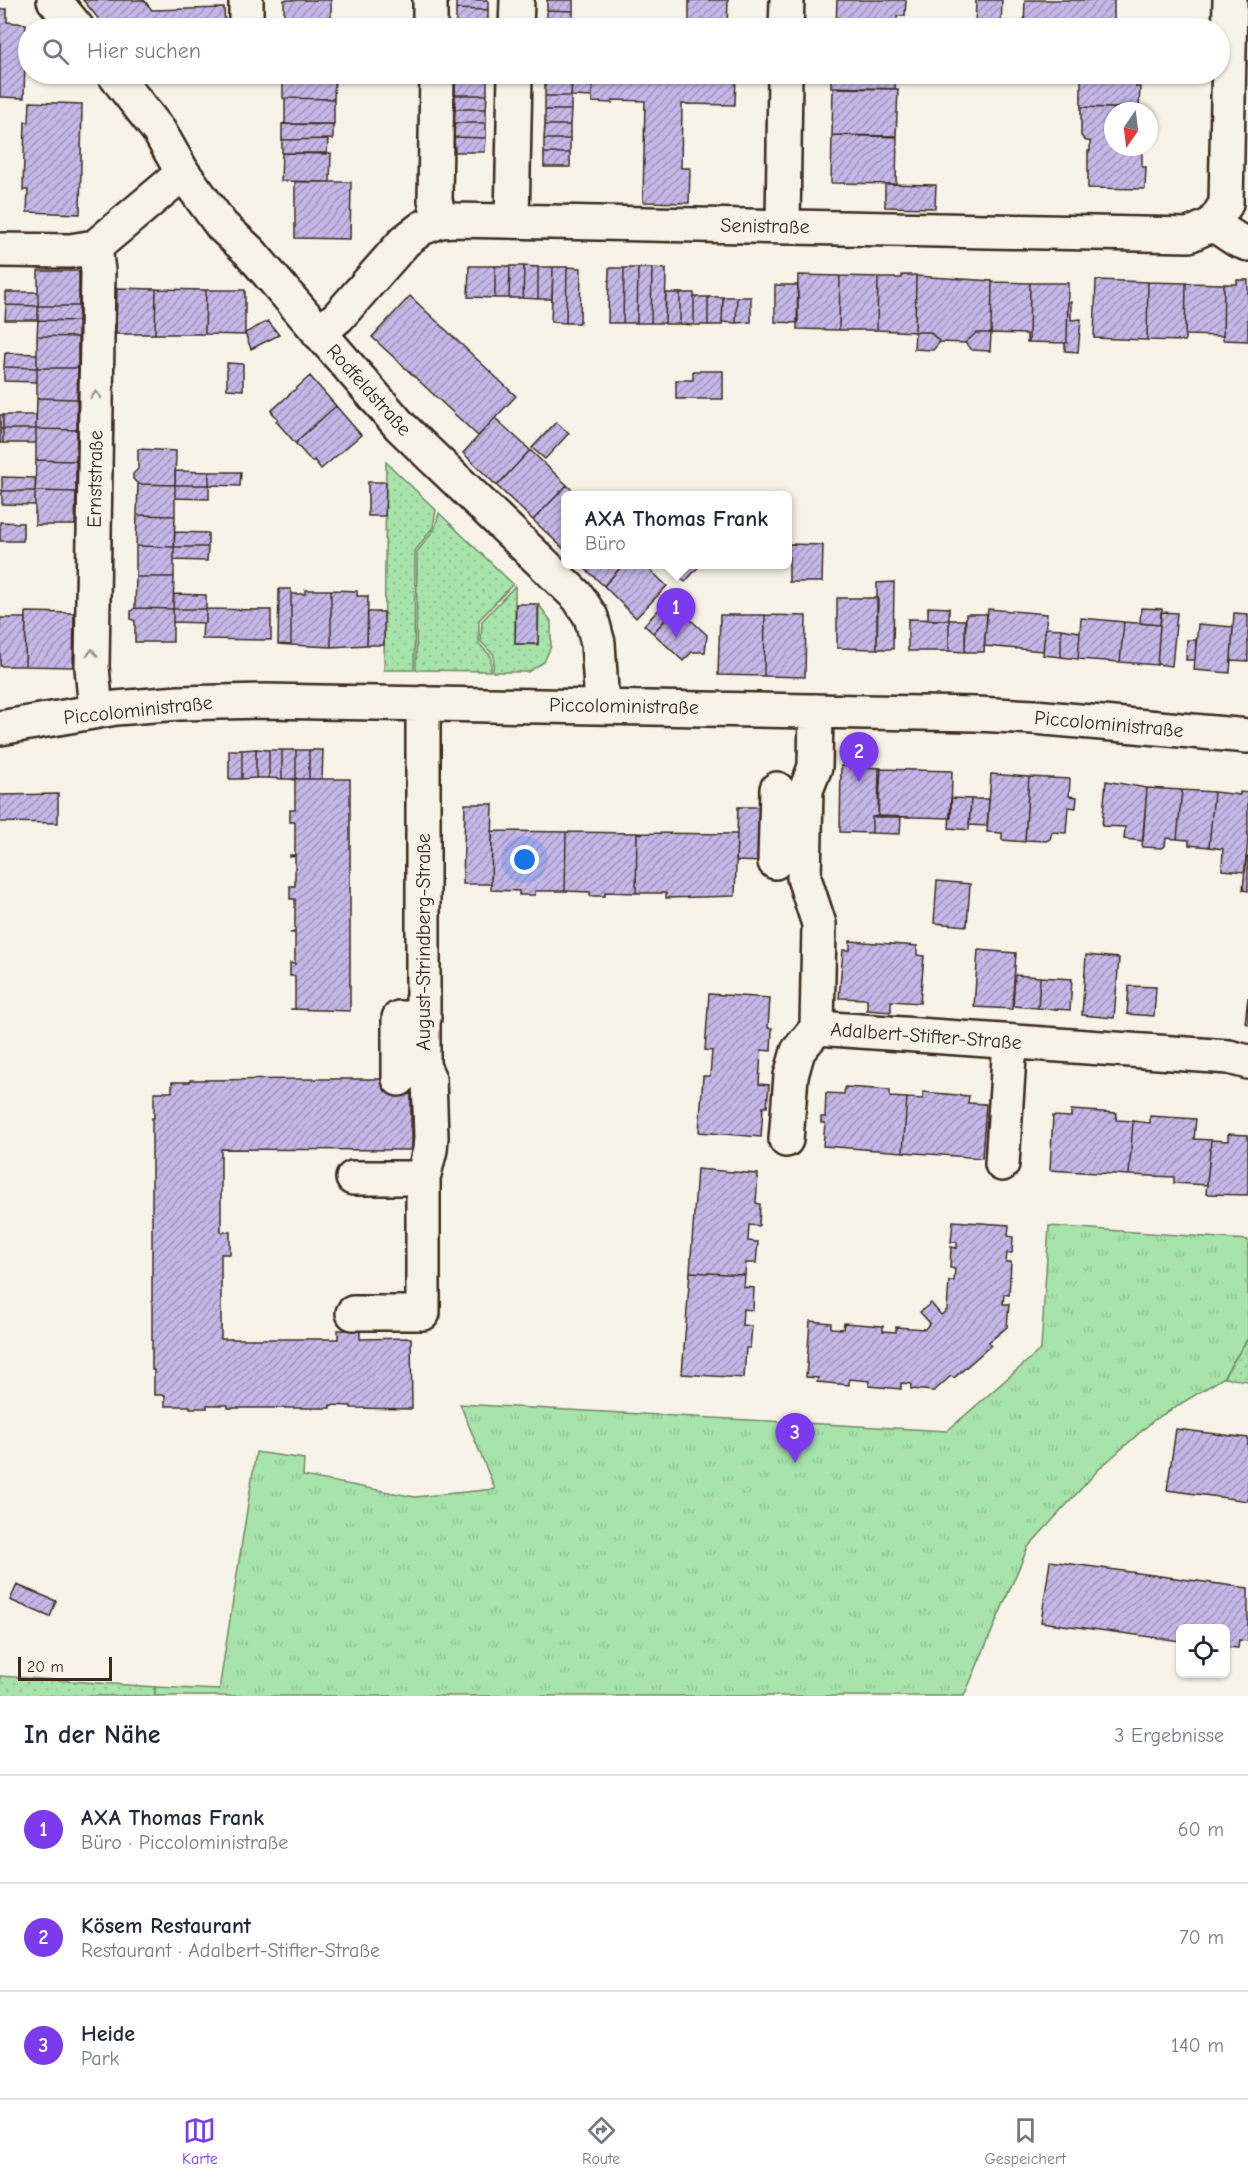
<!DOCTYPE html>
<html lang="de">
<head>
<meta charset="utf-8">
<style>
  :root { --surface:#fff; --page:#f2f2f3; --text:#1f2937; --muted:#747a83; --line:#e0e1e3; --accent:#7c3aed }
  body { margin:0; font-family:"Comic Neue",sans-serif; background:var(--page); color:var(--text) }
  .controls { position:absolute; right:18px; bottom:18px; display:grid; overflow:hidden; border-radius:9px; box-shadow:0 2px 4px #0004 }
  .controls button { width:54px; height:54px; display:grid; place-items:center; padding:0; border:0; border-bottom:2px solid var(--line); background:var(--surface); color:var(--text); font:30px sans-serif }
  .compass { position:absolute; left:1104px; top:102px; width:54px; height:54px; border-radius:50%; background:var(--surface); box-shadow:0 2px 4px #0004; rotate:194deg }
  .scale { position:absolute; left:18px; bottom:15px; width:94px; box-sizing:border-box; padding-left:6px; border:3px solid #3b2a1e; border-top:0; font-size:16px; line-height:21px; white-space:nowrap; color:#3b2a1e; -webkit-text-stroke:4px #f7f3e8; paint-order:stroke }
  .you { position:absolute; left:525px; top:860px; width:21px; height:21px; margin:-15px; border:4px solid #fff; border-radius:50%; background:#1a73e8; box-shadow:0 0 0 9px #1a73e833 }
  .badge { display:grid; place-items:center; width:39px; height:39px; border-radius:50%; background:var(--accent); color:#fff; font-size:20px; font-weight:700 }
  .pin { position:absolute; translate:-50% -50px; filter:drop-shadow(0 2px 3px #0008) }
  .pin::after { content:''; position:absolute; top:32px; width:21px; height:18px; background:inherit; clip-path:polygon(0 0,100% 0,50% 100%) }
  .popup { position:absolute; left:561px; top:491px; width:231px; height:78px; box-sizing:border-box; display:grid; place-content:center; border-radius:9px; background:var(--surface); filter:drop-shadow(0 2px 4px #0005); font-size:20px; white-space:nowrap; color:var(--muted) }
  .popup b { font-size:22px; color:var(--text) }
  .popup::after { content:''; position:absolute; left:50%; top:100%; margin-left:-12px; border:12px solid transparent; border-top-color:var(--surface) }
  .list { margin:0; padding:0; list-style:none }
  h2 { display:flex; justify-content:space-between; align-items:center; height:78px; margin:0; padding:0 24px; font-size:26px }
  h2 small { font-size:20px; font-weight:400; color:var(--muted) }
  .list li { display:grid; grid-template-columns:39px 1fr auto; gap:18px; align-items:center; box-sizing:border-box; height:108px; padding:0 24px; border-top:2px solid var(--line) }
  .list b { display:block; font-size:22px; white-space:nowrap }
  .list p { margin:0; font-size:20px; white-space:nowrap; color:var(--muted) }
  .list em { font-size:20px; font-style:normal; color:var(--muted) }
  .icon { flex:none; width:33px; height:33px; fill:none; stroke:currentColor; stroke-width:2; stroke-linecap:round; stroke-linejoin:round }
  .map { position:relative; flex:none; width:1248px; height:1696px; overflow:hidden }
  .search { position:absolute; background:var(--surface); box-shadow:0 2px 4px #0004; left:18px; right:18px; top:18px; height:66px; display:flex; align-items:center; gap:15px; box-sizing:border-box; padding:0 21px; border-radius:33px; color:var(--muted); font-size:22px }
  .sheet { height:402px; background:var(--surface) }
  nav { display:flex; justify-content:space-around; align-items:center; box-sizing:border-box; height:84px; border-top:2px solid var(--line); background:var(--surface); font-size:16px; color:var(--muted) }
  nav a { display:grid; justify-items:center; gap:3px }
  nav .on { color:var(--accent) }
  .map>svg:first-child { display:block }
</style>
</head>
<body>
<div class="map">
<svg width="1248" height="1696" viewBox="0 0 1248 1696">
  <defs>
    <pattern id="grass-dots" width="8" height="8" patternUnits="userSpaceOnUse" patternTransform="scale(1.5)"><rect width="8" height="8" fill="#a7e4ab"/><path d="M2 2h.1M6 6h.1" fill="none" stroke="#91c493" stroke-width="1.8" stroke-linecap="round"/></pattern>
    <pattern id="park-tufts" width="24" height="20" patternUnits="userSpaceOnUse" patternTransform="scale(1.5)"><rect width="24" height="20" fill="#a7e4ab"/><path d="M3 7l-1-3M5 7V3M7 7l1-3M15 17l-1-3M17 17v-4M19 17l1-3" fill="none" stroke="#91c493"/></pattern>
    <pattern id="building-hatch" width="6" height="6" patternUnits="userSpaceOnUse" patternTransform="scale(1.5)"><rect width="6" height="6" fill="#c5b7e8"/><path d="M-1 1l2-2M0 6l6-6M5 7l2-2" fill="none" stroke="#a195bb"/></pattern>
  </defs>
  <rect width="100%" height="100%" fill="#f7f3e8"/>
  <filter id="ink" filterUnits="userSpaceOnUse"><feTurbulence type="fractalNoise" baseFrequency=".0167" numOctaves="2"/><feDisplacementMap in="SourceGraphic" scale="12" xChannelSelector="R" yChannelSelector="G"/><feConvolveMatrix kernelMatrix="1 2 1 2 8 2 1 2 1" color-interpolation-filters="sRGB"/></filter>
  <g filter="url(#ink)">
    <path fill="url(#grass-dots)" stroke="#718764" stroke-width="1.5" d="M386,462L436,510L433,527L415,551L414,670H384Z
      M439,513L513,584L479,620V644L491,656V671L416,670L417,552L435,528Z
      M515,586V644L538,645L539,605L551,621V646L544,662L528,672H493L494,655L481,642L482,621Z
      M1248,1338V1381L1223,1378Z
      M0,1676L155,1687V1696H0Z"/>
    <path fill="url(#park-tufts)" stroke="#718764" stroke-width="1.5" d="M1049,1226L1248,1240V1338L1223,1378L1154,1420L1100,1468L1028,1547L964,1696H155V1687L219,1690L256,1452L304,1459L303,1476L415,1497L495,1489L460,1404L947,1431L1041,1349Z"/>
    <path fill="url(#building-hatch)" stroke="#3b2a1e" stroke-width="1.5" d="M83,0H144L152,10L224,8L225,28H106Z
      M284,0H331V21L284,20Z
      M456,0H488V10L456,9Z
      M547,0H573V11L547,10Z
      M689,0H728L727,28H689Z
      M837,0H906L905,16H897V28H836Z
      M976,0H1002L1001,28H975Z
      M1025,0H1114V27L1024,28Z
      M0,9H7V22L26,24L24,98L0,97Z
      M456,9L488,10V24L456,23Z
      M547,10L573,11V25H547Z
      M284,20H314V28H284Z
      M456,23L488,24V28H456Z
      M547,25H573V28H547Z
      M1076,26L1140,27V28H1076Z
      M283,74H335L334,99L283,98Z
      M455,74H487V80H455Z
      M545,74H572V82H545Z
      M572,74H592V97L571,96Z
      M592,74H726V75H736L735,105L682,104L681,168H690L689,203L643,202L645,101L613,100L612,103L592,102Z
      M831,74H896L895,89L831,88Z
      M1081,74H1136V87H1140L1139,109L1081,107Z
      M455,80H487V95H455Z
      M545,82H572L571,96H545Z
      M833,87L898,89L896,137L832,135Z
      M455,95H487L486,109H455Z
      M545,96H571V110H545Z
      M283,98L334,99V124H282L285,123V99Z
      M30,102L82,104L80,214L27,212L28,190H23L25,122H29Z
      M1081,107L1147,109V111H1113V147H1142V167H1146L1145,189L1088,188V151H1090V141H1086L1081,136Z
      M455,109H486V123H454Z
      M545,110H571L570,125H545Z
      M454,123H486V138L454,137Z
      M282,124L333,125V139L282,140Z
      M545,125H570V139H544Z
      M832,135L897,136L896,184L831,183Z
      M454,137L486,138L485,152H455Z
      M328,139L327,154L282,153V140Z
      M544,139H570V153H544Z
      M282,153H331L330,182L281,181Z
      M544,153H570V167H544Z
      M295,182H351L350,239L295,238Z
      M885,184L936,185L935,208L885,207Z
      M469,266H495V298L468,297Z
      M495,266H510L509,298H495Z
      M510,266H524L523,298H509Z
      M524,266L538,267V299L523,298Z
      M538,267H553L552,299H538Z
      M553,267H567L566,323L551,322Z
      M567,267L581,268L580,323H566Z
      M609,268H624L623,323H608Z
      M624,268H638L637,323H623Z
      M638,268H652L651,323H637Z
      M652,268L666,269L665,323H651Z
      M38,271H79V306H38Z
      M798,275L840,276L839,330L797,329Z
      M902,275H916L915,332L877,330L878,278H902Z
      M840,276L878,277L877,330H839Z
      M916,276L992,281L991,333H976L965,343L940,342L930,332H915Z
      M1096,280L1148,282L1147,340L1094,338Z
      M1237,280H1248V341L1223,340L1224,284H1237Z
      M992,282L1030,283L1029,342H1027V334L991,333Z
      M1148,282L1186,283L1185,341L1147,340Z
      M1030,283H1068L1067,343L1029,342Z
      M1186,283L1224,284L1223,336L1185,335Z
      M775,285H798V323L775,322Z
      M117,288L156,289L155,334H116Z
      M156,289L206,290L205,334H155Z
      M206,290H245V335L205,334Z
      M6,292H38V306L6,305Z
      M666,293H680V324H665Z
      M680,293H694V325L680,324Z
      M410,296L516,396L478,436L372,337Z
      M694,297H708V325H694Z
      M708,297H723L722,325H708Z
      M723,297H737L736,323L722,322Z
      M737,297H751V322L736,323Z
      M1068,302H1071V320L1081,319L1078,352L1065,351V343H1067Z
      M6,305L38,306V320H5Z
      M38,306H79L78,321L38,320Z
      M38,320L78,321V337L37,336Z
      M268,321L279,335L251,349L245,333Z
      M915,332H930L940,342L933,350L914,349Z
      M976,333H991L990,351L972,350L965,343Z
      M37,336L78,337V368H37Z
      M5,353L37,354V368L4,367Z
      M227,363L243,364V390L227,389Z
      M4,367L37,368V382L4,381Z
      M37,368H78L77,399L37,398Z
      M693,371H723V399H676V380H693Z
      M310,376L336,406L298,440L296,444L276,421L278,419L271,411Z
      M37,398L77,399V430L36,429Z
      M336,406L361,435L321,469L314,460L312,462L296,444L298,440Z
      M0,415H3V429H0Z
      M3,415H36V429H3Z
      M495,418L530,450L497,486L463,453Z
      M556,422L569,433L545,459L532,448Z
      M0,429H3V443H0Z
      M3,429H36V443H3Z
      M36,429L77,430L76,461L36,460Z
      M138,449L176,451L175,485L138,484L133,479V474L138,469Z
      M530,450L567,485L533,520L497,486Z
      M36,460L76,461V492L35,491Z
      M175,471L209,472V485H175Z
      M209,472H241L240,486L209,485Z
      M2,477L36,478L35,491H2Z
      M368,482H386L385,516H368Z
      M138,484L175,485V516L137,515Z
      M175,485H209V499L175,498Z
      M567,485L578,496H565V550L533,520Z
      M2,491H35V505L2,504Z
      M35,491L76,492L75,525H35Z
      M137,515L175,516L174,547L136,546Z
      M0,522L23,523V541H0Z
      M175,532L208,533V547H174Z
      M789,544L823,545L822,582H789Z
      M136,546L174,547V577H136Z
      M174,547H208L207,561L174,560Z
      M580,564H624L604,586Z
      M624,564H644L667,586L636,618L604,586Z
      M683,564H701L685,582L675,573Z
      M136,577H174L173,609L135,608Z
      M894,582L893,649H877V583Z
      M279,589H291V645L278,644Z
      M305,590H331V647L291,645V594H305Z
      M331,590L357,591V596H368L367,645L331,647Z
      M174,594L206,595V609H173Z
      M837,598H878L877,649L837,648Z
      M669,599L677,607L653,633L644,625Z
      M516,604H538V644H515Z
      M677,607L707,635L705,652H692L683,661L653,633Z
      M928,607L949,608V620H928Z
      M135,608L173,609V642H135V621L131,619V611Z
      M1141,608L1162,609L1160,625L1140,623Z
      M173,609H206V623L173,622Z
      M206,609L271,610V640L202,639L203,623H206Z
      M988,609L1047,614L1043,651L984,646Z
      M26,612L74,613L73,667L25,666Z
      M368,612H384V645H367Z
      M1161,612L1177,613L1172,666L1157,664Z
      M1234,613L1248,614V661L1231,660Z
      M966,614H987L984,652H965Z
      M720,615H765L764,676L718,675Z
      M765,615L806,616L805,677L764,676Z
      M0,618H26L25,666H0Z
      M1081,618L1124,622L1120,662L1078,659Z
      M908,619L949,620V651H908Z
      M949,620H965V652L949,651Z
      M1124,622L1160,625L1157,665L1120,662Z
      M1198,624L1233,627L1230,673L1194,670Z
      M1045,628L1061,629V657L1043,655Z
      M1061,629L1080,632L1078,659L1061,657Z
      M1187,640H1196L1195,660H1186Z
      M256,749L269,750V778H256Z
      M256,749V778L242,779V750Z
      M229,750H242V779H229Z
      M269,750H282V779L269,778Z
      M282,750H296V779H282Z
      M296,750H309V779H296Z
      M309,750H323L322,779H309Z
      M841,766L881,768L878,816L872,817V833L840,832Z
      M879,769L952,771L951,818L878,816Z
      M991,774L1029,777L1025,842L1002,840V833L987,832Z
      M1029,777L1070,779L1069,796L1077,797L1076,808L1068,807L1066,833L1052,832L1050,839L1046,841L1025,840Z
      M290,779H350V1011L290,1009H295V976H290V963L295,964V933H290L295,932V899H290V886H295V856L290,857V855H295V822H290V810H295V780Z
      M1106,781L1147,788L1143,841L1124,839L1125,827L1102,826Z
      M1147,788L1182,790L1177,839L1166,838L1165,846L1162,848L1142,847Z
      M1182,790L1214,792L1209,847L1189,845V840L1177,839Z
      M1214,792L1240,795V792L1248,793V839L1245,872L1222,870L1223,849L1209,847Z
      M58,794V823L0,822V795Z
      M951,798L971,799L969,830L949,828Z
      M971,799H989L987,826L969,825Z
      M465,804H493L491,884H463Z
      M738,807H767L765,862L736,861Z
      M872,817H901L900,834L872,833Z
      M492,831L566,832L565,891H535V895H519V891L491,890Z
      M566,832L637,833L636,893L605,892V896H590V892L565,891Z
      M637,833L737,834L735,896L666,898V893H636Z
      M1246,857H1248V891L1243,890Z
      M937,881L970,884L967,926L934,923Z
      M850,941L917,946V955L924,956L920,1003L891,1001V1012L867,1010V999L839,998L843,950H850Z
      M978,950L1016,953L1012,1009L974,1007Z
      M1086,955L1119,958L1114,1018L1082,1015Z
      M1015,975L1040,977L1038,1008L1013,1006Z
      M1040,977L1072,979L1070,1010L1038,1008Z
      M1129,986L1156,987L1154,1016L1127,1014Z
      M709,994L770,998L768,1028H772L771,1051L761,1050L759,1084L769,1085L767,1107H763L761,1137L699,1132L703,1076H710L712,1051L705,1050Z
      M1248,997V1024L1245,1023Z
      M323,1079H411V1150L221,1149V1232H230V1254H221V1339H338V1330H360V1339L411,1338L412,1409L351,1408V1406L330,1405V1408H228V1405H207V1408H190V1406H165V1395H154V1370H152V1118H154V1092H172V1082H190V1080Z
      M845,1087L890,1090V1097L907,1098L903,1152L823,1146L825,1123H821V1117H825L826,1093L844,1094Z
      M923,1092L969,1096L968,1103L986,1104L982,1158L903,1152L907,1098L923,1099Z
      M1071,1110L1117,1113L1116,1120L1133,1121L1129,1175L1050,1170L1053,1116L1071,1117Z
      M1150,1116L1196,1119L1194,1139L1211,1140L1207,1185L1174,1183V1177L1129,1175L1133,1121L1150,1123Z
      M1228,1134L1248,1135V1195L1206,1194L1211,1140L1228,1141Z
      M697,1169L758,1174L756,1203L760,1204L759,1226L749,1225L748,1241L758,1242L756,1263H746L745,1275L690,1272Z
      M953,1221L1009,1225L1008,1236L1013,1237L1012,1253H1007L1006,1262H1011L1009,1295L1004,1294L1003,1304H1009L1007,1327L989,1342L991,1345L954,1378L951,1376L934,1391L911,1389V1384L901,1383V1389L869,1386L870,1381L849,1379V1385L817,1382L818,1378L806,1377L810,1321L831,1323V1328L843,1329L844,1323L883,1326V1331L896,1332V1327L925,1329L930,1323L920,1312L931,1303L941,1315L947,1310L949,1281H954L955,1269L950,1268L951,1247L957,1248V1242H951Z
      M690,1272L745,1275L744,1287L754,1288L753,1310L743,1309L742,1325L752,1326L750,1348H746L744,1378L682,1374Z
      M1176,1429L1248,1438V1501L1167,1490Z
      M1050,1561L1248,1588V1641L1239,1640L1238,1648L1226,1647V1628H1180V1641L1041,1622Z
      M17,1585L56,1601L50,1617L10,1600Z"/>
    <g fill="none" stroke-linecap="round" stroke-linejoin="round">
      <defs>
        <path id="minor" d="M54,0L77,28
          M246,28V0
          M430,28V0
          M516,28L517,0
          M786,28L787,0
          M114,74L159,131L183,173L222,226L250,252L400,426L578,597L591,617L598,643L602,706
          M437,74L435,200L440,221
          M512,221L515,74
          M1213,224L1226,204L1230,0
          M1213,224L1237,240L1248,244
          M783,226L785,74
          M95,247L98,271L92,667L96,711
          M0,250L70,251L95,247L183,173
          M319,333L338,317L405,241L422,228L440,221L454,220L1189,235L1213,224
          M816,711L815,767L806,790L804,878L819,924L817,1028L1229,1057L1248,1062
          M0,728L116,708L179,703L264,701L976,714L1034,717L1248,736
          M775,862L777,789
          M399,1079V1018H424
          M786,1140L791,1076L798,1051L817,1028
          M1002,1164L1010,1042
          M353,1178H423
          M353,1313H423V1178L430,1150L431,1137L429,1079L423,1066V703"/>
      </defs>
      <use href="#minor" stroke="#3b2a1e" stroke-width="38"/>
      <use href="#minor" stroke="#f7f3e8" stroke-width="33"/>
    </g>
    <defs><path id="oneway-chevron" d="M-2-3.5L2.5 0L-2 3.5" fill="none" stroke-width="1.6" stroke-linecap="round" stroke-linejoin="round" transform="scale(1.5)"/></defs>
    <g stroke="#998e83">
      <use href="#oneway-chevron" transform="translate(96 395) rotate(-89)"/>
      <use href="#oneway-chevron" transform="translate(92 653) rotate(-89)"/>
    </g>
  </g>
  <g text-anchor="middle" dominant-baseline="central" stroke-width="5" stroke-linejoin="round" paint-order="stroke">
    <g font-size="20" fill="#3b2a1e" stroke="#f7f3e8">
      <text transform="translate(765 226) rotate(1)">Senistraße</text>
      <text transform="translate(369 390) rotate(48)">Rodfeldstraße</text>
      <text transform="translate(95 479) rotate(-89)">Ernststraße</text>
      <text transform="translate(624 706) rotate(1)">Piccoloministraße</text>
      <text transform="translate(138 710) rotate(-6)">Piccoloministraße</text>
      <text transform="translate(1109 724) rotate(5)">Piccoloministraße</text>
      <text transform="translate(423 942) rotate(-90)">August-Strindberg-Straße</text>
      <text transform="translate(926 1036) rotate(4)">Adalbert-Stifter-Straße</text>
    </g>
  </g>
</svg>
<div class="controls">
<button><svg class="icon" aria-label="locate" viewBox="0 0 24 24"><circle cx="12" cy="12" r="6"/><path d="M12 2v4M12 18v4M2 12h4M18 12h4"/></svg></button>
</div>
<svg class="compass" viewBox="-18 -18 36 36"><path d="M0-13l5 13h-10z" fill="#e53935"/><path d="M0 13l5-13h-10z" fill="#747a83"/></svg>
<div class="scale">20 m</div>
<div class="you"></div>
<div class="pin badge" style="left:676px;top:638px">1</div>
<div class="popup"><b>AXA Thomas Frank</b>Büro</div>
<div class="pin badge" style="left:859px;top:782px">2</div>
<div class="pin badge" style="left:795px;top:1463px">3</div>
<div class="search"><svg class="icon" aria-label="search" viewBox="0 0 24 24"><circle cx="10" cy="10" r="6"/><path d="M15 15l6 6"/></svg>Hier suchen</div>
</div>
<section class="sheet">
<h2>In der Nähe<small>3 Ergebnisse</small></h2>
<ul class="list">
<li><span class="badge">1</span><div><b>AXA Thomas Frank</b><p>Büro · Piccoloministraße</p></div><em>60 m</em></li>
<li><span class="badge">2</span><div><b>Kösem Restaurant</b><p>Restaurant · Adalbert-Stifter-Straße</p></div><em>70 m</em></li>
<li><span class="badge">3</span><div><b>Heide</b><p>Park</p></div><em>140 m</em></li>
</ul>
</section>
<nav>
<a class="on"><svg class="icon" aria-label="map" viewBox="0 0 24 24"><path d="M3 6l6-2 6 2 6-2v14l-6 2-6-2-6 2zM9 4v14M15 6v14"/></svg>Karte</a>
<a><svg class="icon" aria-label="directions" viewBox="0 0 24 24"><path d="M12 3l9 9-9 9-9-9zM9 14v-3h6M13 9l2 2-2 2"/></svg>Route</a>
<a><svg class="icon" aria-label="saved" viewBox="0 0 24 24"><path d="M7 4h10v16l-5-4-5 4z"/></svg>Gespeichert</a>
</nav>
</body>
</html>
